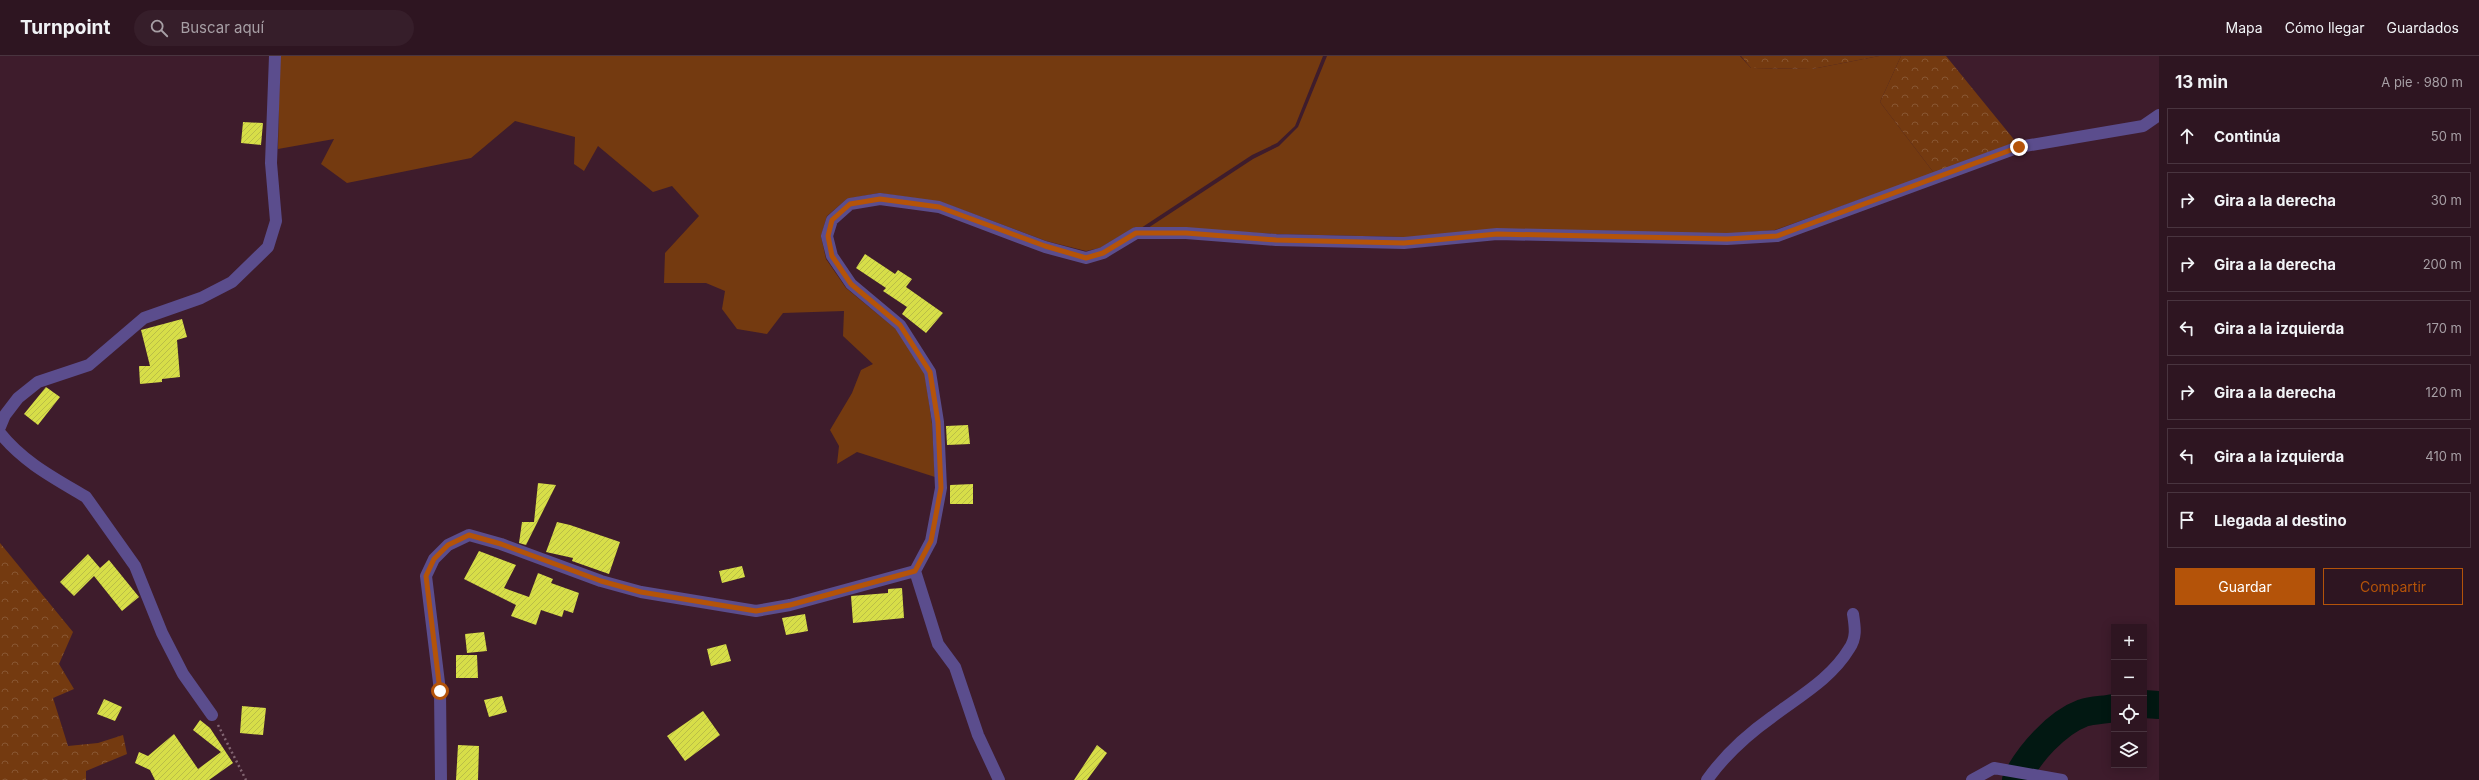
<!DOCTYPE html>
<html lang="es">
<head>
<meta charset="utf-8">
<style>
  :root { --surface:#2e1521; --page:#361e2a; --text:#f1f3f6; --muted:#a79fa5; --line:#49343f; --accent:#b45309 }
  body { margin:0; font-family:Inter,sans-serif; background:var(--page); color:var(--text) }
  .controls { position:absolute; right:12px; bottom:12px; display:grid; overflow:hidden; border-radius:0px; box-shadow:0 2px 10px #0003 }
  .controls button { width:36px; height:36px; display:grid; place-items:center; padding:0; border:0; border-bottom:1px solid var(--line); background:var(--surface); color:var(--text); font:20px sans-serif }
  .stop { position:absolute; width:12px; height:12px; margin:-9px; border:3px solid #b45309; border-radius:50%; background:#fff }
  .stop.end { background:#b45309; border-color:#fff; box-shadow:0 1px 4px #0008 }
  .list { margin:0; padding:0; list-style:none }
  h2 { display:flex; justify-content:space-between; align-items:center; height:52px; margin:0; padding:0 16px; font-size:17px }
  h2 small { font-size:13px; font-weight:400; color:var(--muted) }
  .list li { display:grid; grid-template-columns:26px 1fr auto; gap:12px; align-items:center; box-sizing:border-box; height:56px; margin:0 8px 8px; padding:0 8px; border:1px solid var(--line); border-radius:0px }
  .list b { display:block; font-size:15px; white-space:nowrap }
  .list em { font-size:13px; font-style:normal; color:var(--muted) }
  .actions { display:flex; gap:8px; padding:12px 16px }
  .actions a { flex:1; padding:9px 0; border:1px solid var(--accent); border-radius:0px; text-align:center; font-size:14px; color:var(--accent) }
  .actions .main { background:var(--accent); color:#fff }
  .icon { flex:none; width:22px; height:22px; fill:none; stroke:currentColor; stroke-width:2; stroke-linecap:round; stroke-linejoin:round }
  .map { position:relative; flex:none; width:2159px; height:724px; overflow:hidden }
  header { display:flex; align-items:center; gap:24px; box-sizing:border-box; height:56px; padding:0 20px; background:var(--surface); border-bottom:1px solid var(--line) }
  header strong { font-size:19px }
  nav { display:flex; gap:22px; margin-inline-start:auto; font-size:14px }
  .search { width:280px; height:36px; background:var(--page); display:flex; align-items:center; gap:10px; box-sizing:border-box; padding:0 14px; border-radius:22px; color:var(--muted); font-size:15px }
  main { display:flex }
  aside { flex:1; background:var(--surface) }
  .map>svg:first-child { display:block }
</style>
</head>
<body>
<header>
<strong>Turnpoint</strong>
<div class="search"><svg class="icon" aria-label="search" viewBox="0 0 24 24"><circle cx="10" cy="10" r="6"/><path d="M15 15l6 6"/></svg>Buscar aquí</div>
<nav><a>Mapa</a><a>Cómo llegar</a><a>Guardados</a></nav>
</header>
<main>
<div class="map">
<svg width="2159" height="724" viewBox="0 0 2159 724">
  <defs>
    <pattern id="forest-crowns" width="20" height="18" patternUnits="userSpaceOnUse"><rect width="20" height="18" fill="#743a10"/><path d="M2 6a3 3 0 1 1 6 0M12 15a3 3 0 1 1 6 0" fill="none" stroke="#885632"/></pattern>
    <pattern id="building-hatch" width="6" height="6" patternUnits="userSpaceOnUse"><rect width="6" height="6" fill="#d7de48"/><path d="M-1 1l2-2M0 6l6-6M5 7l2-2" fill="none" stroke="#babe47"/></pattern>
  </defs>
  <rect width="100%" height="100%" fill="#3e1c2c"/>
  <path fill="#743a10" d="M280,0H1323L1295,70L1277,87L1252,99L1141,172L1135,171L1100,192L1086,195L1046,185L941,146L879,137L847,143L827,160L821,180L826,203L846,232L896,273L925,318L932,368L935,421L857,396L837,408L839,390L830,374L852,337L861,314L873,308L843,280L844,255L783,257L767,278L737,273L722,253L725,235L706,227H664L665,197L699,160L672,130L653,136L598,90L584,115L574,108L575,81L515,65L471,102L347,127L321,108L334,83L278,93Z
    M1327,0H1740L1751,12L1812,13L1879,0H1901L1880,46L1934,117L1775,174L1724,178L1404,181L1276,178L1148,172L1253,103L1279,90L1298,71Z"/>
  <path fill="url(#forest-crowns)" d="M1741,0H1879L1812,13L1751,12Z
    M1901,0H1946L2016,86L1934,117L1880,46Z
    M0,487L73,576L59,608L74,633L53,642L68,690L98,687L123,679L127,698L86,715V724H0Z"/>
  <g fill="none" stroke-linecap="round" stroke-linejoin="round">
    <path stroke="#021812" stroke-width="28" d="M2144,648L2159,649
      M2016,724C2028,699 2056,667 2083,657C2092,654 2104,654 2114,652"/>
  </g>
  <path fill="url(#building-hatch)" d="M243,66L263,67L261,89L241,87Z
    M865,198L895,218L898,214L912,223L906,231L943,257L926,277L902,258L907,251L883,235L886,232L856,212Z
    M182,263L187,281L177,284L180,321L162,323V326L140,328L139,310H150L141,274Z
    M46,331L60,341L38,369L24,358Z
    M968,369L970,388L947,389L946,370Z
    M538,427L556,429L526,489L519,487L522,466H534Z
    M973,428V448H950V429Z
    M557,466L570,469L620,486L609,518L572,505L573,502L546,496Z
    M479,495L516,509L504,532L529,541L538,517L553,523L551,527L579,537L573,557L564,554L562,561L541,554L536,569L511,560L516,549L464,523Z
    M88,498L100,512L109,504L139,541L122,555L94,520L74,540L60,526Z
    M742,510L745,521L722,527L719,515Z
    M902,532L904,562L853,567L851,540L888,537V533Z
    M805,558L808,575L786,579L782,562Z
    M484,576L487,595L467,597L465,578Z
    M726,588L731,605L711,610L707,593Z
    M456,599H477L478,622H456Z
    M502,640L507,656L489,661L484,644Z
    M104,643L122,651L115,665L97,658Z
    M242,650L266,652L263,679L240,677Z
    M703,655L720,679L685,705L667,680Z
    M200,664L210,672L233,707L209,724H155L150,714L135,707L139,696L148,700L174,678L198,713L221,696L193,674Z
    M458,689L479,690L478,724H456Z
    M1097,689L1107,697L1087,724H1074Z"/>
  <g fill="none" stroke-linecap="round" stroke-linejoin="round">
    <path stroke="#826572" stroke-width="2.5" stroke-dasharray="2 3" stroke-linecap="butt" d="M218,669L246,724"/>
    <path stroke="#5b4d8d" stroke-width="12" d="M0,371L5,359L18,342L38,326L89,309L144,262L201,242L232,226L268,191L276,165L271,107L275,0
      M0,377C23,406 54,422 86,441L91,448L135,510L162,577L183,618L212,659
      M915,515L938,588L955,611L978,679L999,724
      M441,724L440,635L426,520L434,503L448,489L469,479L501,488L601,525L641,536L756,555L790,549L915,515L931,485L941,432L938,366L930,316L900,269L851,228L832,200L827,180L832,164L850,148L880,143L939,151L1045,191L1086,202L1103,197L1136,177H1186L1276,184L1404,187L1497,178L1727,183L1777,180L2019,91L2143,70L2159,59
      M1707,724C1724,700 1748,678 1772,661C1798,641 1831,623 1849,593C1857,582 1855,571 1853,558
      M1972,724L1994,712L2062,724"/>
  </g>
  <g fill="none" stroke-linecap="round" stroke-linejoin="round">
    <path stroke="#b45309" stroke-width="5" d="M440,635L426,520L434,503L448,489L469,479L501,488L601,525L641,536L756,555L790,549L915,515L931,485L941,432L938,366L930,316L900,269L851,228L832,200L828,180L832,164L850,148L880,143L939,151L1045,190L1086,202L1103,197L1136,177H1186L1276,184L1404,187L1497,178L1727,183L1777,180L2019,91"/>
  </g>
</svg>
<div class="controls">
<button>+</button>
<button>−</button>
<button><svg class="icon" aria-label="locate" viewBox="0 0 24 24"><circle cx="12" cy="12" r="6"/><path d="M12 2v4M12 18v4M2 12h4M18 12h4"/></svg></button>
<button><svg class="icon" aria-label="layers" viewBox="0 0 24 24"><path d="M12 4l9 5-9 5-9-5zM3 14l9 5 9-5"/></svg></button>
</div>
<div class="stop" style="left:440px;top:635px"></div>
<div class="stop end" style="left:2019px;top:91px"></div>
</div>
<aside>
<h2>13 min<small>A pie · 980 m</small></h2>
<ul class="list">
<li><svg class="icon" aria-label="ahead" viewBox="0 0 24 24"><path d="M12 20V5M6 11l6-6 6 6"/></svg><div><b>Continúa</b></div><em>50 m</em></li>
<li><svg class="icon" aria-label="right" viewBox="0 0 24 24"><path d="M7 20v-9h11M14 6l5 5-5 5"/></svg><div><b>Gira a la derecha</b></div><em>30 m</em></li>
<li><svg class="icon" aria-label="right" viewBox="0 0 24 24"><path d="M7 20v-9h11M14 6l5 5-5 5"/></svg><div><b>Gira a la derecha</b></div><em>200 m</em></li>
<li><svg class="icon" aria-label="left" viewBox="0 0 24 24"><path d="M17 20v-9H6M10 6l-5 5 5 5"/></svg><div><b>Gira a la izquierda</b></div><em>170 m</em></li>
<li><svg class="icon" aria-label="right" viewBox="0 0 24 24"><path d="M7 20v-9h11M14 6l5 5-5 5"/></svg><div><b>Gira a la derecha</b></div><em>120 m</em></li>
<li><svg class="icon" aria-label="left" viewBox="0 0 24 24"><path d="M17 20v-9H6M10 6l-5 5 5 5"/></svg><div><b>Gira a la izquierda</b></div><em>410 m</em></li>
<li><svg class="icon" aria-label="arrive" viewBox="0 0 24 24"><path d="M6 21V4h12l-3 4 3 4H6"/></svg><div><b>Llegada al destino</b></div></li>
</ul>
<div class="actions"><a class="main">Guardar</a><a>Compartir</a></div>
</aside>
</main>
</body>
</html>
